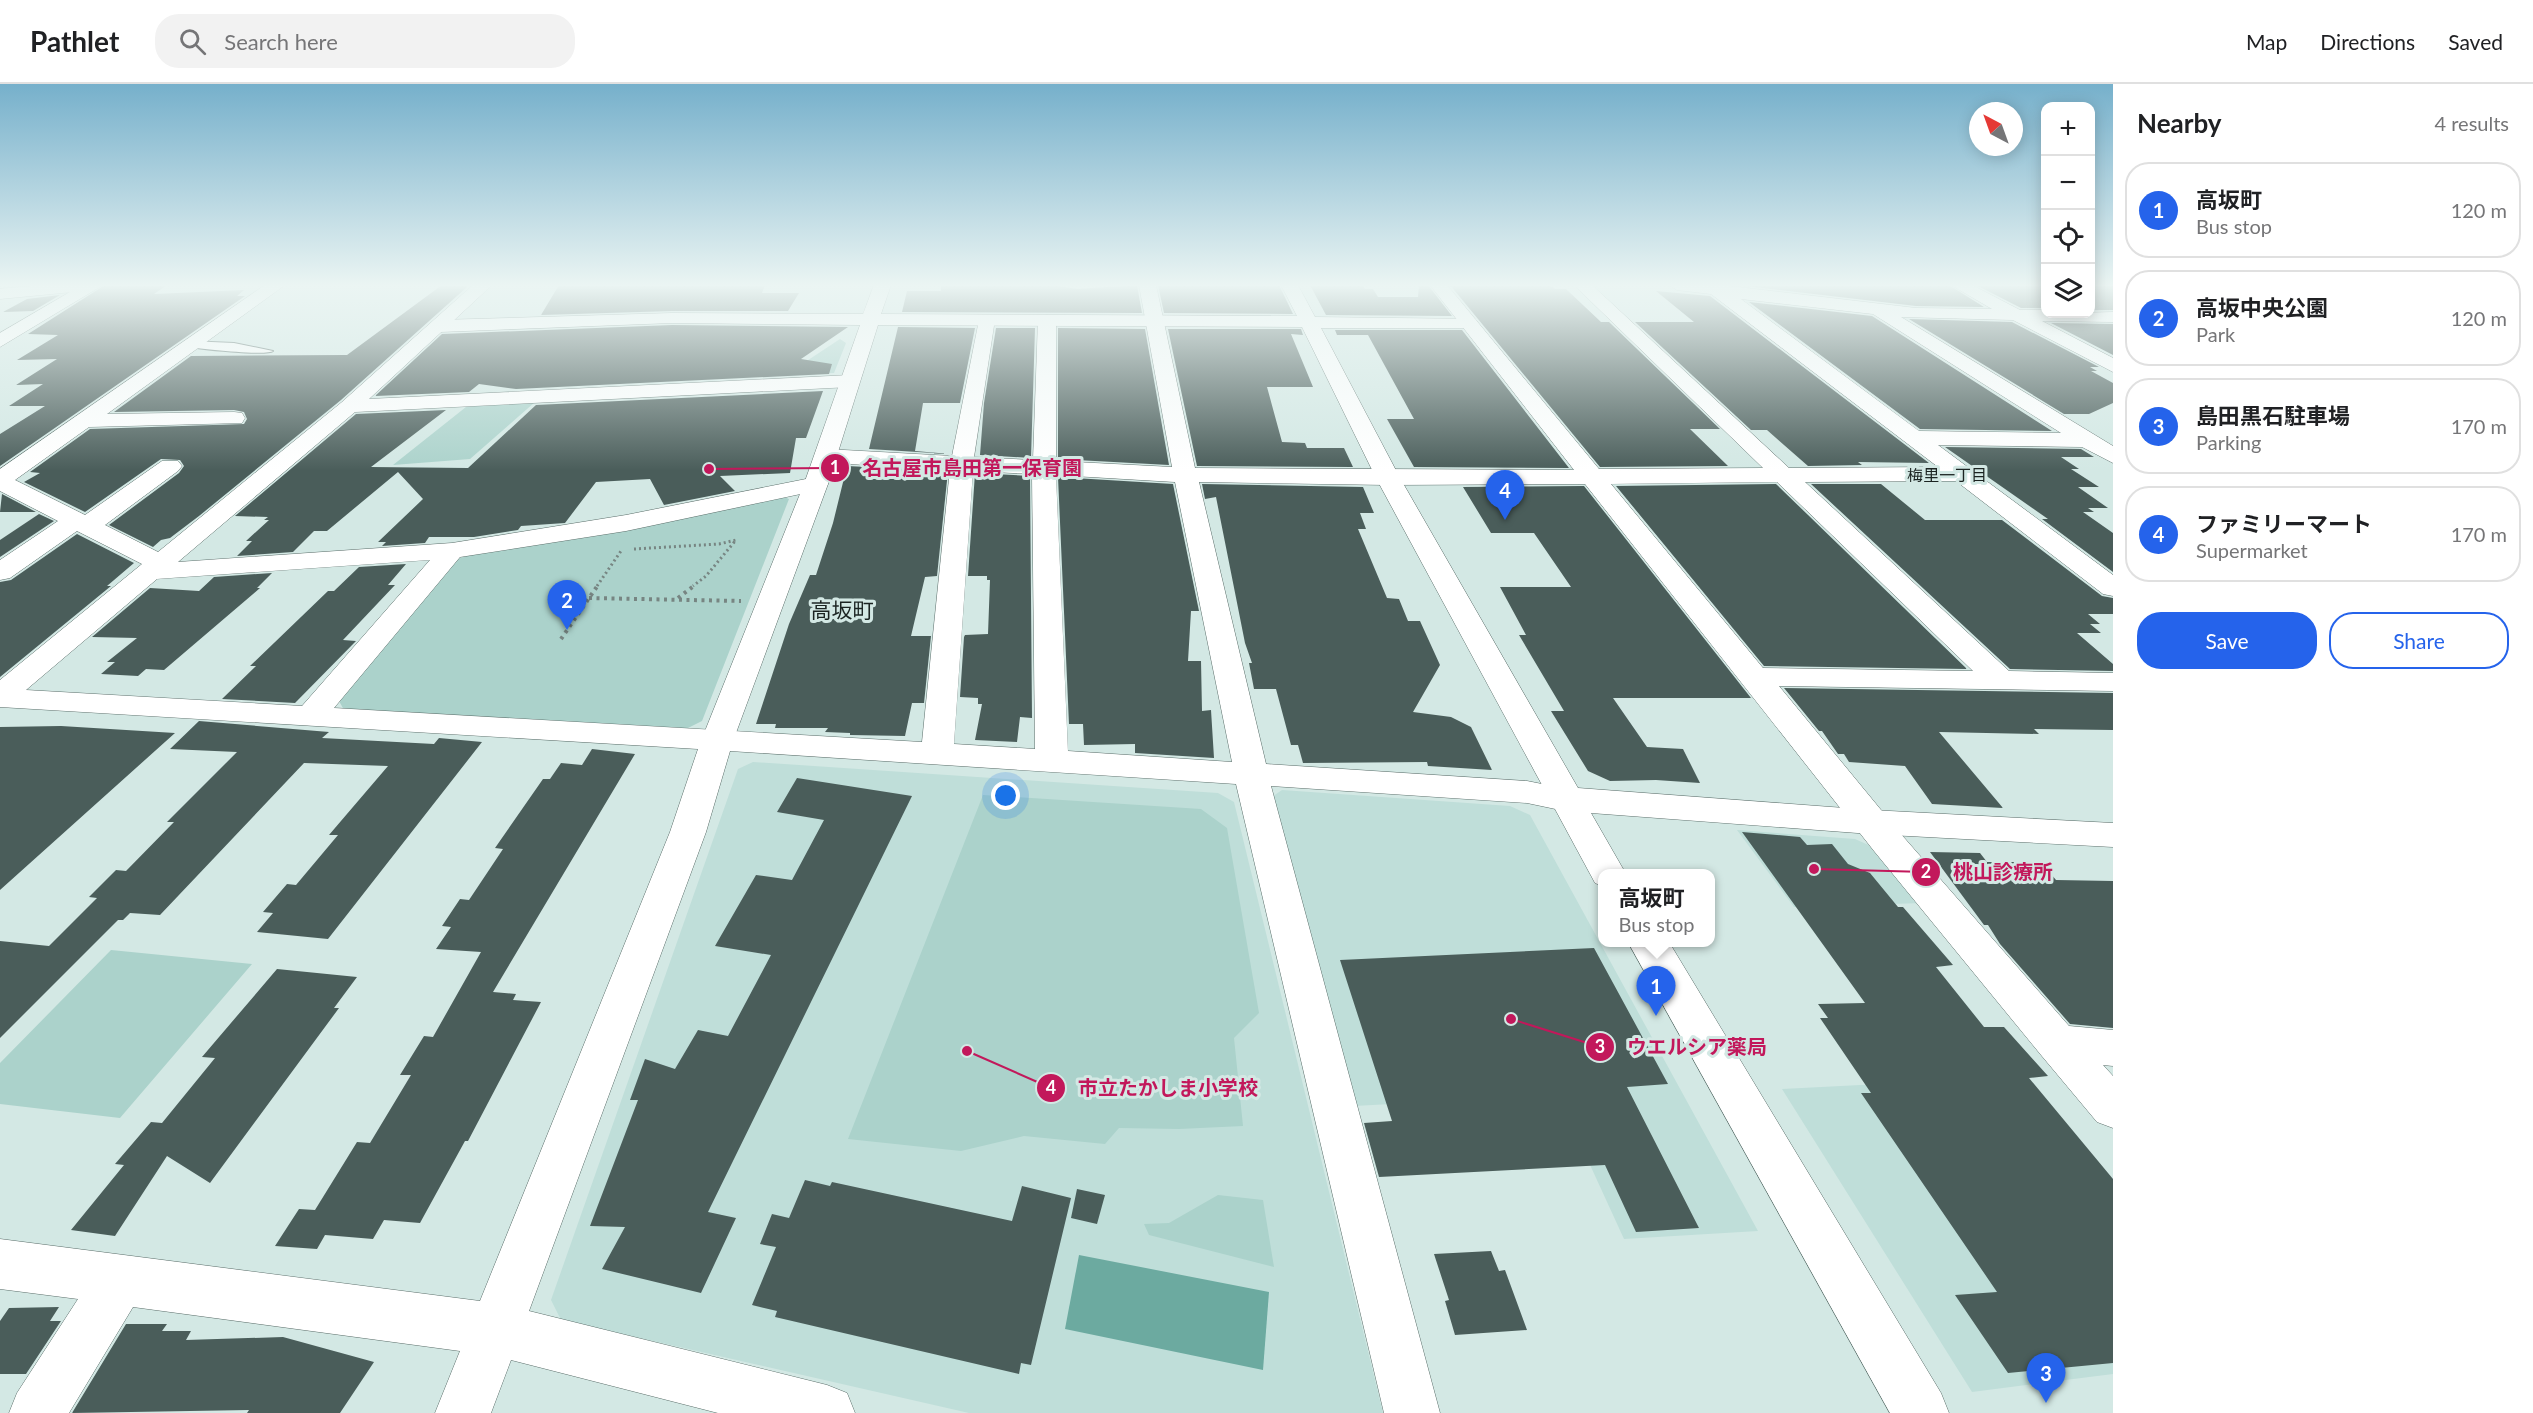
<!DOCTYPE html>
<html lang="en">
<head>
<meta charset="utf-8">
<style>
  :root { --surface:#fff; --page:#f2f2f2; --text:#202124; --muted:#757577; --line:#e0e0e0; --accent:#2563eb }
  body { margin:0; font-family:Lato,"Noto Sans JP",sans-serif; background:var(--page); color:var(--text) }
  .controls { position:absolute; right:18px; top:18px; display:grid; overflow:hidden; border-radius:12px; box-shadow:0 3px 15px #0003 }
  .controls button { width:54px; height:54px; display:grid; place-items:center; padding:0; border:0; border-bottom:2px solid var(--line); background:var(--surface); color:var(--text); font:30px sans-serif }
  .compass { position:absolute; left:1969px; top:18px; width:54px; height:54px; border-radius:50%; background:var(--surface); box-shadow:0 3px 15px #0003; rotate:319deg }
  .you { position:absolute; left:1006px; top:712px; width:21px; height:21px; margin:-15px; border:4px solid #fff; border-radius:50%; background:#1a73e8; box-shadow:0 0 0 9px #1a73e833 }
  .badge { display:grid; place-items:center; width:39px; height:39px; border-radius:50%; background:var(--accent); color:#fff; font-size:20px; font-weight:700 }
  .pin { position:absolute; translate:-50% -50px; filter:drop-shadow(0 2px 3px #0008) }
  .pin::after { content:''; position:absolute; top:32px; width:21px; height:18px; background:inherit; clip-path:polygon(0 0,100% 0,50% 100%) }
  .popup { position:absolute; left:1598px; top:785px; width:117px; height:78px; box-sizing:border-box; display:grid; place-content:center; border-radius:12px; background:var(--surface); filter:drop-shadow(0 2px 4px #0005); font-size:20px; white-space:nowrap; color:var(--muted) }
  .popup b { font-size:22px; color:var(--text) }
  .popup::after { content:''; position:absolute; left:50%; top:100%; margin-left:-12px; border:12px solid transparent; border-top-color:var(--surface) }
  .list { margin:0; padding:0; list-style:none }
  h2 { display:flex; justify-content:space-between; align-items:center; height:78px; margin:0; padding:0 24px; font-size:26px }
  h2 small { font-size:20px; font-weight:400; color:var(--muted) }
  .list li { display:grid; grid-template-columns:39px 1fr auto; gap:18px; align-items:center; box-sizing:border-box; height:96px; margin:0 12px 12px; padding:0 12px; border:2px solid var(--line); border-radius:24px }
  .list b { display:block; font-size:22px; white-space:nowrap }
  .list p { margin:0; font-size:20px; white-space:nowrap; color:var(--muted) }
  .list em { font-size:20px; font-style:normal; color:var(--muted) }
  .actions { display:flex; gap:12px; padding:18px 24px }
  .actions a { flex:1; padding:14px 0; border:2px solid var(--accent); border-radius:24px; text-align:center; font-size:21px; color:var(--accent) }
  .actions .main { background:var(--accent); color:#fff }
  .icon { flex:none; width:33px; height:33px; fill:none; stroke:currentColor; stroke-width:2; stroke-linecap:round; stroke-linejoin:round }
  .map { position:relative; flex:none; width:2113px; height:1329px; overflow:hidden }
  header { display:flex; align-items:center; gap:36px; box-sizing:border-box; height:84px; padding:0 30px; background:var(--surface); border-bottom:2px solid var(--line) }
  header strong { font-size:28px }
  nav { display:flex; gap:33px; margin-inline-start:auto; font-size:21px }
  .search { width:420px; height:54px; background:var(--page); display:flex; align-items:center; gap:15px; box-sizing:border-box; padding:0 21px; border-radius:24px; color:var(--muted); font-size:22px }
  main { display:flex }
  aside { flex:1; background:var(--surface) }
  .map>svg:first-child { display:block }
</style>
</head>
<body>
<header>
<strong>Pathlet</strong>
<div class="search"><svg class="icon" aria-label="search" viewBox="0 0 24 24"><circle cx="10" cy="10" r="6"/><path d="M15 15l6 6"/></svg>Search here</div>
<nav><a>Map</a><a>Directions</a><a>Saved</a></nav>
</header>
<main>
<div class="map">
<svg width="2113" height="1329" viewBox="0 0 2113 1329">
  <rect width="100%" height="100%" fill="#d3e8e4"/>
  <path fill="#bfded9" d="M753,678L1218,709L1234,718L1383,1329H969L561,1236L551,1216L738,685Z
    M1282,706L1510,722L1530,731L1758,1147L1624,1155L1558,1011L1354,1022L1269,715Z
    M1737,746L1855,755L1875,764L1923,819L1794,823Z
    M1919,998L2113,1263V1290L1972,1308L1782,1005Z"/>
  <path fill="#abd2cb" d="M840,255L846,259L834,289L784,292Z
    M535,318L470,375L393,381L471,319Z
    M782,412L789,415L702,637L686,645L344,626L339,617L455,476L472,470L596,452Z
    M983,711L1201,725L1227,744L1259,929L1234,954L1243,1042L1179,1045L1119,1044L1105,1060L1024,1052L961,1067L848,1055Z
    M111,866L252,880L120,1034L0,1020V979Z
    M1218,1111L1263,1116L1274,1183L1149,1151L1144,1140L1169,1139Z"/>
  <path fill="#6caaa0" d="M1079,1171L1269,1208L1263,1286L1065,1245Z"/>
  <path fill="#4a5d5a" d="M105,201H167L154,210L244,206L237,212H245L0,382V350L45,322H9L43,300L16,301L57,275L17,276L58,251L28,250Z
    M442,201H465L467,203L341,316L199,432L170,454L161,456L153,463L109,441L179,389L184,382L180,376L161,375L85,428L24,398L40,389L30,388L90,345L244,340L247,335L244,328L234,326L114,328L191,272L347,271Z
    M559,201H765L762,209H799L788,227H672L541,231Z
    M941,201H1053L1077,205L1137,201L1142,229L902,228L907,207H941Z
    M1158,201H1279L1293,230L1164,229Z
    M1310,201H1363L1365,205H1373L1378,213H1418L1419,201H1428L1452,232L1326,231Z
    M1450,201H1550L1555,205H1566L1601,238H1609L1720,345H1690L1728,382L1600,383Z
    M1737,201H1949L1984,223L1916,222Z
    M1976,201H2046V224H2021Z
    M2091,201H2113V226H2091Z
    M1656,207L1710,212L1929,379L1858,378L1862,381L1808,382L1767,346H1751L1635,238H1694Z
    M60,211L33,227L3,228L27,215Z
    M1749,218L1872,232L2052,347L1920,345Z
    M1909,235L2012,238L2099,283H2090L2097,287H2091L2113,299V319L2089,330H2064Z
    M2051,239L2113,240V271Z
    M672,241L848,243L801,275L832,280L829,290L516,305L479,300L469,308L375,312L442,250Z
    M898,243L975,244L960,319H923L915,367L950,370L869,365Z
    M996,244H1035L1031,374L980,371L984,319Z
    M1058,244L1145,245L1169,381L1058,375Z
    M1168,245H1301L1303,251L1291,250L1313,303H1267L1282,358L1305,359L1307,364H1344L1353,383L1197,382Z
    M1335,246H1462L1569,384L1414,383L1387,335H1414L1368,251H1337Z
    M823,307L806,354H796L790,389L720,392L735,407L664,421L650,395L596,398L565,439L521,442L518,446L474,453H429L425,459L382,462L386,458H378L423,415L398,388L327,447H314L293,468L237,472L252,457H246L269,436H264L268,433L235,432L356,330L446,326L371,383L468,384L536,321Z
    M1945,363L2081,365L2094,373H2061L2079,385H2071L2099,403H2078L2108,424H2088L2094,428H2083L2113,449V488L2042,435H2048Z
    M847,382L948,387L937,492L925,493L911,552H931L924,619H912L905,652L850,651V649L825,648L828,644H775L776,640H756L789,540L810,491H816L833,439Z
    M975,389L1030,392L1032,634L1020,633L1017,658L975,656L982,620H978V614L960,613L964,553L965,551L988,550L990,496H987V492H968Z
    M1058,393L1173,400L1199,527H1191L1188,577H1201L1202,627L1211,626L1214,674L1135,669V660L1084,661L1083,640H1069Z
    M1202,400L1363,403L1374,429H1360L1366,445H1358L1387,514L1399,515L1408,537H1420L1440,581L1413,628L1451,633L1471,643L1492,686L1428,682L1427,678L1303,679L1298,661H1291L1276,605H1254L1249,579H1252L1245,559L1216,413L1205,415Z
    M1776,400L1967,585L1764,582L1616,402Z
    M1811,400H1881L1925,436H2002L2102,512L2113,514V530H2088L2100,540H2090L2101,549H2077L2113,580V587L2010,585Z
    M1584,402L1751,614H1613L1647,663L1683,665L1700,699L1656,696L1610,697L1588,687L1551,627H1564L1519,551H1526L1500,503H1571L1534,449H1491L1463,403Z
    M2,410L36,428H0Z
    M39,430L54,437L0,473V456Z
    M77,450L134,479L107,502H111L0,593V498L11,496Z
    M406,480L388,501H395L343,556L356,557L295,619L222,615L256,582H250L328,507H334L359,483Z
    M272,489L257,504H260L164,586L146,585L138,592L101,590L115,578H107L137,554L92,553L150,504L199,507L214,493Z
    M1784,604L2113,609V646L2034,645L2039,650L1939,648L2003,724L1932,720L1905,682L1849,678L1844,670H1838L1822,647H1819Z
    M199,637L329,648L322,654L434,660L439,654L482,658L328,855L257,848L273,829L263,828L287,800L296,801L338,751H329L388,682L304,679L160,831L130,829L123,836H118L0,954V857L49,862L97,814L89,813L116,786L126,787L174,738H167L237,668L170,665Z
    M61,642L175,649L0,806V643Z
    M592,665L635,670L493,908L516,910L513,916L541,918L468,1057H465L420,1139L384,1136L373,1155L325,1151L317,1165L275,1162L299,1125L315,1126L357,1058L370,1059L411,991H400L424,952L433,953L481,868L436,865L451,843L442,842L460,815L469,816L503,765L495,764L543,695H550L561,679L582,681Z
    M797,694L912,712L708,1128L736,1134L701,1209L602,1185L625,1143L590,1142L638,1016H630L645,975L675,985L698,946L728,952L771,871L715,862L756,791L792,796L824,736L777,728Z
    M1742,748L1800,753L1807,761L1832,760L1848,780L1870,789L1898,823H1903L1953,881L1936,883L1984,943H2004L2048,992L2029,994L2113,1095V1279L2008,1289L1955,1211L1997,1208L1861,1009H1871L1820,934H1828L1818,920L1865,919Z
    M1930,768L1980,769L1987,778H2041L2056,796L2113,797V944L2070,940L2000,860L1988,841H1984Z
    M1594,864L1668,1000L1627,1003L1699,1144L1636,1148L1605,1081L1379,1093L1364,1039L1392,1037L1340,876Z
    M277,885L357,893L334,924H339L210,1099L167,1072L115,1152L71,1146L124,1081L115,1080L151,1038L162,1039L215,974L202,973Z
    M805,1096L830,1102L832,1098L1012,1137L1022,1102L1071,1114L1031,1281L1021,1279L1019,1290L775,1233L777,1227L752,1221L776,1163L760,1160L772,1130L789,1134Z
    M1077,1105L1105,1111L1097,1140L1071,1134Z
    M1491,1167L1499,1187L1505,1186L1527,1246L1455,1251L1445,1217L1449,1216L1434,1170Z
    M59,1223L50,1237H61L26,1290H0V1237L9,1224Z
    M126,1240H167L162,1247H191L186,1256L283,1253L374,1278L340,1329H247L249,1326L72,1329Z"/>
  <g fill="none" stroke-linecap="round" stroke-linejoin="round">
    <defs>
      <path id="lane" d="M189,257L234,259L273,267C267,272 197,265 185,262L184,260Z"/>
      <path id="street" d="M82,201H103L0,263V249Z
        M265,201H285L107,330L234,328L242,329L245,334L242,339L89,343L15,396L85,431L162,377H178L182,382L178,387L105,441L158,468L342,318L473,201H492L369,315L850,291L857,293L860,297L857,301L850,303L355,328L178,478L452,459L626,431L816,393L824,395L828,400L824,405L626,447L460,473L334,624L922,658L950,385L826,379L818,377L815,372L818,367L826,365L952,372L980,231H992L995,235L974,373L1033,376L1038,236L1047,231L1056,236V377L1172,383L1139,201H1156L1195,384L1574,386L1430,201H1447L1599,385L1763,384L1574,201H1592L1789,384L1938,383L1711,210L1677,206L1669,201H1721L1916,224L1992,225L1951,201H1972L2020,226H2046V230L2113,228V238L2042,237L2113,274V288L2013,236L1901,233L2113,362V379L2082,363L1938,361L2113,491V512L2103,510L1956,397L1805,398L2009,587L2113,589V607L1779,602L1900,749L2069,942L2113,946V982L2103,981L2113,992V1044L2097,1038L2041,971L1874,767L1585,400L1388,401L1199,398L1266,680L1527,697L1577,707L1582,715L1577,723L1565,727L1527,719L1271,702L1440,1329H1384L1236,700L730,667L706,748L529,1227L827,1301L847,1309L855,1329H718L511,1276L491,1329H435L460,1267L133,1223L69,1329H9L17,1309L78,1215L0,1205V1155L480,1217L670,748L698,665L0,623V596L142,480L77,447L10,494L0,496V476L58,437L0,407V385ZM1741,215L1873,230L2061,349L1919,347ZM973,387L1032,390L1035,665L954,660ZM1056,391L1175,398L1232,678L1068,667ZM1777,398L1973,587L1763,584L1611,400ZM430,476L302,622L26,606L157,495Z"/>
      <path id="secondary" d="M43,201H102L93,206L0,215V205Z
        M874,201H891L881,230L1297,232L1281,201H1298L1315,233L1475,235L1478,239L1475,243L1469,244H1321L1400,394L1578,704L1871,726L2113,739V763L1871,750L1591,729L1626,790H1602V802L1595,799L1376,394L1302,243L878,241L828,400L733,657L729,664L717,667L705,664L701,657L804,400L860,241L672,239L440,248L431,242L440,236L672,229L863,230Z
        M1628,858H1669L1941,1309L1949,1329H1890Z"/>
    </defs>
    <use href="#lane" stroke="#5b6e6a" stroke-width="2"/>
    <use href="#street" stroke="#5b6e6a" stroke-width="1"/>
    <use href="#secondary" stroke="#5b6e6a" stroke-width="1"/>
    <path stroke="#778582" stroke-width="3" stroke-dasharray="2 3" stroke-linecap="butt" d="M634,465L719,460L736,456L706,492L693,502
      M597,502L621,467"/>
    <path stroke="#778582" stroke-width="4" stroke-dasharray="3 4.5" stroke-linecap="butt" d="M589,514L741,517
      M678,514L695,501
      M561,555L598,501"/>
    <use href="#lane" fill="#fff" fill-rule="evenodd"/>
    <use href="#street" fill="#fff" fill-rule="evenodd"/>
    <use href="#secondary" fill="#fff" fill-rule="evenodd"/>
  </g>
  <linearGradient id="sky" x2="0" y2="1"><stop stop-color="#76b0cb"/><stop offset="0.52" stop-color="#ebf5f3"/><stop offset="1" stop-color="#ebf5f3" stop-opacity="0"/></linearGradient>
  <rect width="2113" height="387" fill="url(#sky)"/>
  <g text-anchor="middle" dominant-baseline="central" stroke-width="6" stroke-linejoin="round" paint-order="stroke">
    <g font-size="16" fill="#1b2321" stroke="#d3e8e4">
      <text x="1947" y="390">梅里一丁目</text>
    </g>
    <g font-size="21" fill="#1b2321" stroke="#d3e8e4">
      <text x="842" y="525">高坂町</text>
    </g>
  </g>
  <path fill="none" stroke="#c2185b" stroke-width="2" d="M709 385L835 384M1814 785L1926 788M1511 935L1600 963M967 967L1051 1004"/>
  <g fill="#c2185b" stroke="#d3e8e4" stroke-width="2">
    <circle cx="709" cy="385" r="6"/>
    <circle cx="1814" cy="785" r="6"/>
    <circle cx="1511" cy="935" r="6"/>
    <circle cx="967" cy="967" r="6"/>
    <circle cx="835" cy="384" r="15"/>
    <circle cx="1926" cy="788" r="15"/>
    <circle cx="1600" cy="963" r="15"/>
    <circle cx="1051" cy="1004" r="15"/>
  </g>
  <g font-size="18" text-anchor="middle" font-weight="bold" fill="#fff">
    <text x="835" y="390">1</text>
    <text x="1926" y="794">2</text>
    <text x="1600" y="969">3</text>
    <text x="1051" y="1010">4</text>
  </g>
  <g font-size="20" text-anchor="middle" font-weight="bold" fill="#c2185b" stroke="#d3e8e4" stroke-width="6" stroke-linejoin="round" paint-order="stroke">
    <text x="972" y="391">名古屋市島田第一保育園</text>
    <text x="2003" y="795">桃山診療所</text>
    <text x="1697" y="970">ウエルシア薬局</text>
    <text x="1168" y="1011">市立たかしま小学校</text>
  </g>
</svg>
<div class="controls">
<button>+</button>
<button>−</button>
<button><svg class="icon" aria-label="locate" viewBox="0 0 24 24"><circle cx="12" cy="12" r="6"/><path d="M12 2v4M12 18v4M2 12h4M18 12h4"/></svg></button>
<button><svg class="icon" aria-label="layers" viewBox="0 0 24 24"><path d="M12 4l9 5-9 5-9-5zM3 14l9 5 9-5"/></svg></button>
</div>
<svg class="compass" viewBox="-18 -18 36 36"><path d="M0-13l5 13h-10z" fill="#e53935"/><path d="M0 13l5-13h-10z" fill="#757577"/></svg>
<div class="you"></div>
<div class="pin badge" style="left:1656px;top:932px">1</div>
<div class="popup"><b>高坂町</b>Bus stop</div>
<div class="pin badge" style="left:567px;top:546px">2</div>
<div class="pin badge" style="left:2046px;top:1319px">3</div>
<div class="pin badge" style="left:1505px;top:436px">4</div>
</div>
<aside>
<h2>Nearby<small>4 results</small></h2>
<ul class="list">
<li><span class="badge">1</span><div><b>高坂町</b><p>Bus stop</p></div><em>120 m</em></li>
<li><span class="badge">2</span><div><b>高坂中央公園</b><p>Park</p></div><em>120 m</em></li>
<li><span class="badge">3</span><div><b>島田黒石駐車場</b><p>Parking</p></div><em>170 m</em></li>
<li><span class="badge">4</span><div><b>ファミリーマート</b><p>Supermarket</p></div><em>170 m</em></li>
</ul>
<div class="actions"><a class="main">Save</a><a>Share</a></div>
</aside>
</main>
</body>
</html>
